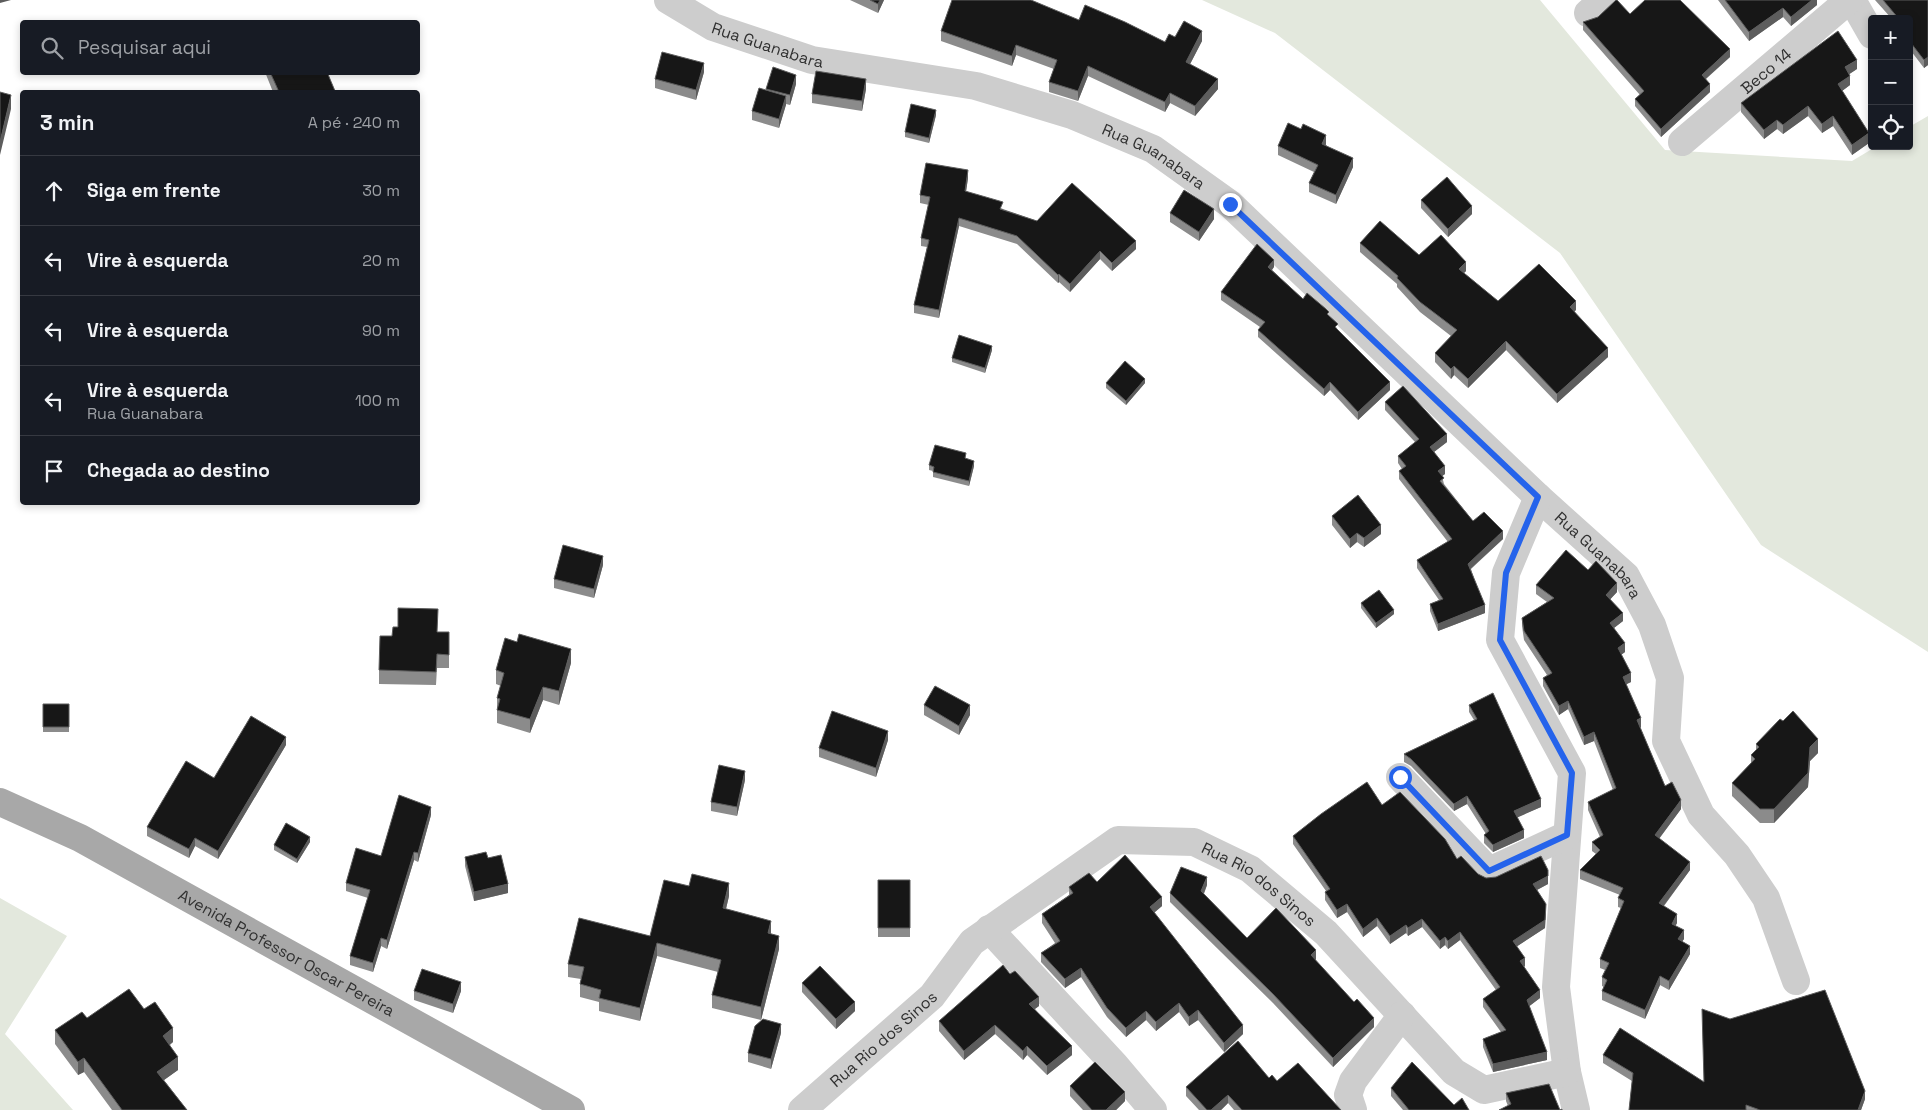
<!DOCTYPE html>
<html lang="pt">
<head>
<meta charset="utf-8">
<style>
  :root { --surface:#171b24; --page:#242831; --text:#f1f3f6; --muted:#9ea1a6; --line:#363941 }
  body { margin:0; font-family:"Space Grotesk",sans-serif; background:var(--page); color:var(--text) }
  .controls { position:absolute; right:15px; top:15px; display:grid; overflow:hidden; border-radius:5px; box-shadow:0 2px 8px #0003 }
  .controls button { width:45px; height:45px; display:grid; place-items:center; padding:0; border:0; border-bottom:1px solid var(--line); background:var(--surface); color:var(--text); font:25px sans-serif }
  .stop { position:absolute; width:15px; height:15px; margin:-11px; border:4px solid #2563eb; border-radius:50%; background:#fff }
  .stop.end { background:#2563eb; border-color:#fff; box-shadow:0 1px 5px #0008 }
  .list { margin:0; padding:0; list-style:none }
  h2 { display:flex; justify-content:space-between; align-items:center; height:65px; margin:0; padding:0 20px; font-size:21px }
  h2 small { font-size:16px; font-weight:400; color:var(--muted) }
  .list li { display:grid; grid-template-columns:32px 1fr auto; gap:15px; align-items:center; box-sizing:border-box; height:70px; padding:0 20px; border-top:1px solid var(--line) }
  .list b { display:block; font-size:19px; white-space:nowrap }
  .list p { margin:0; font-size:16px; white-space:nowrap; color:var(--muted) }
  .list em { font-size:16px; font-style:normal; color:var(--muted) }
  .icon { flex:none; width:28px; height:28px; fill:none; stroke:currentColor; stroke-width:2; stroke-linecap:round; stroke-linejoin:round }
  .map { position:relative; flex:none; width:1928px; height:1110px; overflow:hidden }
  .search { position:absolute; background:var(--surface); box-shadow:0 2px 8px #0003; left:20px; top:20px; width:400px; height:55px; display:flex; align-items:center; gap:12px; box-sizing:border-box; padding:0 18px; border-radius:5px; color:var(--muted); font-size:19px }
  .panel { position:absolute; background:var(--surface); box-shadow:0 2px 8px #0003; left:20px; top:90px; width:400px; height:415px; border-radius:5px }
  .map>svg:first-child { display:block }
</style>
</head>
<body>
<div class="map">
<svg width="1928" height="1110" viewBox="0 0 1928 1110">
  <rect width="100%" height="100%" fill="#fff"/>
  <path fill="#e3e8dd" d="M1202,0H1540L1665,150L1852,161L1877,146H1909V127L1928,116V652L1761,545L1560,253L1275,33Z
    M0,898L67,936L5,1034L73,1110H0Z"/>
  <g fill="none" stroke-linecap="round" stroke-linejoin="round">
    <g stroke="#cdcdcd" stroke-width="28">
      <path id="s1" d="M668,0L713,27L812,60L976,86L1072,115L1153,149L1230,204L1538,497L1626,576L1652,625L1670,678L1666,741L1701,815L1737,855L1766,898L1796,981"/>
      <path d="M1852,0L1872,35"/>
      <path d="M1588,13L1603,0"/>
      <path id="s2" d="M1682,142L1849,0"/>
      <path d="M1538,497L1506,573L1500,640L1572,773L1556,987L1567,1072L1576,1110"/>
      <path d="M1400,777L1489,871L1567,835"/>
      <path d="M989,929L1115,1065L1153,1110"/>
      <path id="s3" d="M802,1110L932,996L972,942L1118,840L1194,842L1250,869L1326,933L1454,1072L1484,1090L1567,1072"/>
      <path d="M1353,1110L1348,1095L1353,1081L1402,1015"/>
    </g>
    <path stroke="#a8a8a8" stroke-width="28" id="s4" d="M0,802L80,838L571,1110"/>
  </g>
  <path fill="#8b8b8b" d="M850,0H884L878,13Z
    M1718,0H1817V5L1791,26L1783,17L1749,41Z
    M1875,0H1928V65L1924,68L1911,51L1910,53L1909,52V19H1892Z
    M1630,14L1730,57L1706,79L1710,92L1661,137L1635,106V99L1640,95L1583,30V22Z
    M1079,20L1165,42L1175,37L1202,41L1190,64L1218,89L1195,116L1170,103L1165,112L1088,76L1078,101L1049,92V82L1054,69L1016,55L1012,66L941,41V31Z
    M1857,69L1849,74L1850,85L1842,91L1869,143L1852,155L1833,126L1822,133L1808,116L1783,134L1777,129L1764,139L1741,112V103Z
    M265,72H327L335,92H273Z
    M704,72L696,100L655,88V79Z
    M796,84L790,105L786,104L779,128L752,120V111L766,89Z
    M866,89L862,111L812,103V94Z
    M936,115L929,143L905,137V132Z
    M1326,144V145L1353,167L1336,204L1309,192V183L1314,172L1278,155V146Z
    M968,178L966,191L1003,209L1037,221L1136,249L1112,271L1100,259L1070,292L1059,282L1058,283L1017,244L959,226L939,318L914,313V305L927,247L921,246V238L929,205L920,203V195Z
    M1421,200L1472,214L1448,237L1421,208Z
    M1170,213L1214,219L1199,241L1170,222Z
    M1360,243L1419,255L1466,271L1464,273L1498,301L1576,310L1574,311L1608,357L1557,403L1506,350L1468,388L1454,375L1451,379L1435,362V353L1451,336L1420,312L1397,287V284L1360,252Z
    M1274,267L1272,270L1303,299L1329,316L1338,330L1390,390L1358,420L1330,390L1324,396L1258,337V330L1260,327L1221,300V292Z
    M992,350L985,373L952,362V358Z
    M1106,383H1145L1126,405L1106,388Z
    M1385,402L1447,442L1434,452L1445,474L1442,476L1444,484L1473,521L1503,539L1471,569L1485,613L1438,631L1430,611V604L1439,600L1417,568V560L1448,542L1399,479V471L1402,469L1398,463V456L1415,442L1385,410Z
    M966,459L974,466L969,486L933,477V471L929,470V465Z
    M1332,516L1381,534L1364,547L1357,542L1350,548L1332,525Z
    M603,565L594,598L554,588V579Z
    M1536,585L1617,592L1610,599L1623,621L1614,628L1625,652L1621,655L1631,682L1626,684L1641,727H1640L1665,786L1681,809L1659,839L1690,870L1664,906L1677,923L1675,926L1684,939L1682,941L1690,954L1669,990L1660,985L1645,1019L1602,1000V991L1604,987L1602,986V977L1605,970L1600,968V959L1621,908L1618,907V898L1620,895L1580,879V870L1596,854L1592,851V842L1600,837L1588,810V802L1613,790L1594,741L1584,745L1568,709L1559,715L1543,686V678L1547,675L1524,640L1522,626V618L1547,602L1536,594Z
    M1361,603L1394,614L1376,628L1361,608Z
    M438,632L449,646V668H437L436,685L379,684V670L392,636Z
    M571,663L559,705L543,700L530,733L497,723V698L501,686L496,684V670Z
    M43,704H69V732H43Z
    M924,705L970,715L959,735L924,715Z
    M1469,705L1541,807L1517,817L1524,838L1493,852L1484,843V835L1486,834L1467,804L1454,811L1411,766L1404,762V754L1474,720L1469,712Z
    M888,740L876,777L819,757V748Z
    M1756,744L1818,753L1810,761L1808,787L1774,823H1760L1732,796V783L1751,763V755L1756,750Z
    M286,745L218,859L195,846L189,858L147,836V827L214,778Z
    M745,780L737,816L711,811V802Z
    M1382,805L1478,874L1486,878H1548V884L1537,890L1546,912L1545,928L1517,946L1525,966L1524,967L1540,998L1529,1006L1547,1060L1493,1072L1483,1047V1039L1501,1032L1483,1007V999L1496,990L1460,940L1448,949L1445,945L1440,949L1422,927L1408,936L1406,933L1390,944L1377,926L1363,937L1347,912L1337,918L1325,900V892L1326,891L1293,844V836Z
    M431,815L418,862L414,860L387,949L381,946L373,972L350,965V956L368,898L346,891V883Z
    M310,842L297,863L274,850V845Z
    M465,857L488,858L508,893L474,901L465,866Z
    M878,880H910V937H878Z
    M1097,882L1162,906L1154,913L1243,1034L1224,1052L1198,1020L1189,1026L1179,1012L1156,1031L1146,1020L1126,1037L1107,1017L1081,977L1065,988L1041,962V953L1055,943L1042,923V914L1069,895V887Z
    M1207,885L1204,894L1247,938L1316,959L1315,960L1374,1027L1333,1067L1273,1003L1170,902V893Z
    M729,896L726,909L771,934L779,949L761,1020L712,1008V995L718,972L657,956L640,1021L599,1011V1002L580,997V984L581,979L568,977V964L650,936Z
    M802,983L855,1011L836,1029L802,992Z
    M414,991H461L453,1013L414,1000Z
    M1039,1006L1035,1009L1072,1055L1047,1075L1027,1055L1023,1060L995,1034L964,1060L939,1031V1021Z
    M144,1009L173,1042L170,1045L178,1070L164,1080L187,1110H112L84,1072L78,1075L55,1044V1030Z
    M781,1033L771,1069L748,1062V1053Z
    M1603,1055L1704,1082L1865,1099L1861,1110H1629L1632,1081L1603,1063Z
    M1269,1078L1341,1110H1234L1228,1103L1221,1110H1199L1186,1096V1087Z
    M1070,1086L1125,1101L1116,1110H1083L1070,1096Z
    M1391,1088L1454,1105L1469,1110H1403L1391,1096Z
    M1506,1093L1560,1110L1508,1106L1506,1101Z"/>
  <path fill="#5d5d5d" d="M0,0H11L0,3Z
    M880,0H884L878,13V4Z
    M1812,0H1817V5L1791,26V17Z
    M1783,8V17L1749,41V32Z
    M1202,31V41L1186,72V62Z
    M1911,43V51L1910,53V44Z
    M1016,45V55L1012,66V56Z
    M1730,49V57L1702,82V75Z
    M1928,57V65L1924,68V60Z
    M1857,60V69L1845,77V67Z
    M704,63V72L696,100V90Z
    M1088,66V76L1078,101V91Z
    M796,75V84L790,105V95Z
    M1850,76V85L1838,94V84Z
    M866,79V89L862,111V101Z
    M1218,79V89L1195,116V106Z
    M1710,84V92L1661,137V129Z
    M1170,93V103L1165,112V102Z
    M11,95V109L0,155V142Z
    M786,96V105L779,128V119Z
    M1808,106V116L1783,134V125Z
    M936,110V115L929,143V138Z
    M1833,116V126L1822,133V124Z
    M1777,120V129L1764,139V130Z
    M1869,133V143L1852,155V145Z
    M1326,135V144L1322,153V144Z
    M1353,158V167L1336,204V195Z
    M968,170V178L965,199V191Z
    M1472,206V214L1448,237V229Z
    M1214,209V219L1199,241V232Z
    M959,218V226L939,318V310Z
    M1136,241V249L1112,271V263Z
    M1100,251V259L1070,292V284Z
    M1274,260V267L1268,275V267Z
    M1466,262V271L1459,278V269Z
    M1059,274V282L1058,283V275Z
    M1576,301V310L1570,316V307Z
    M1506,341V350L1468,388V379Z
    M992,346V350L985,373V368Z
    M1608,348V357L1557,403V394Z
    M1454,366V375L1451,379V369Z
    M1145,379V383L1126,405V401Z
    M1330,382V390L1324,396V389Z
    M1390,382V390L1358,420V412Z
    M1447,434V442L1430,455V447Z
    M974,461V466L969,486V481Z
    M1445,466V474L1438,479V471Z
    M1381,525V534L1364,547V538Z
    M1503,531V539L1468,571V564Z
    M1357,533V542L1350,548V539Z
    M603,556V565L594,598V589Z
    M1617,583V592L1606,604V595Z
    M1485,605V613L1438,631V624Z
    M1394,610V614L1376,628V623Z
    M1623,613V621L1610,631V623Z
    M1625,643V652L1618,657V648Z
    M571,649V663L559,705V691Z
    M1631,673V682L1623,686V677Z
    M543,687V700L530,733V719Z
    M1568,701V709L1559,715V706Z
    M970,705V715L959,735V726Z
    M1641,718V727L1637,729V720Z
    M888,731V740L876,777V768Z
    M1594,732V741L1584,745V737Z
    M286,737V745L218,859V851Z
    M1818,739V753L1810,761L1808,787L1774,823V809L1810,747Z
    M745,771V780L737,816V807Z
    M1467,796V804L1454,811V804Z
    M1541,799V807L1514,819V811Z
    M1681,800V809L1655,844V835Z
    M431,807V815L418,862V853Z
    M1524,830V838L1493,852V845Z
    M310,837V842L297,863V859Z
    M195,838V846L189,858V849Z
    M414,852V860L387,949V940Z
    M1690,862V870L1659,912V903Z
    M1548,870V884L1533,892V884Z
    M1207,877V885L1201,900V891Z
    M729,883V896L723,921V908Z
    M508,884V893L474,901V892Z
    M1162,897V906L1150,916V907Z
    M1347,904V912L1337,918V910Z
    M1546,904L1545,928L1513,949V941Z
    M1677,914V923L1672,933V924Z
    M1377,918V926L1363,937V929Z
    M1422,919V927L1408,936V928Z
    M771,921V934L768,933Z
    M1406,925V933L1390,944V936Z
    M1684,930V939L1678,948V939Z
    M1460,932V940L1448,949V941Z
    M779,936V949L761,1020V1007Z
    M1445,937V945L1440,949V941Z
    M381,938V946L373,972V963Z
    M657,943V956L640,1021V1008Z
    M1690,946V954L1669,990V981Z
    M1316,950V959L1311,964V955Z
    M1525,958V966L1520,969V961Z
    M1081,968V977L1065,988V979Z
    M1660,976V985L1645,1019V1010Z
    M461,982V991L453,1013V1004Z
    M1540,990V998L1527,1008V1000Z
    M1039,997V1006L1029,1013V1004Z
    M855,1002V1011L836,1029V1019Z
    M1179,1003V1012L1156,1031V1022Z
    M1198,1010V1020L1189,1026V1017Z
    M1146,1011V1020L1126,1037V1028Z
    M1374,1018V1027L1333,1067V1058Z
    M781,1024V1033L771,1069V1059Z
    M995,1025V1034L964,1060V1051Z
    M1243,1025V1034L1224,1052V1043Z
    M173,1028V1042L163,1049V1036Z
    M1027,1046V1055L1023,1060V1051Z
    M1072,1046V1055L1047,1075V1066Z
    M1547,1052V1060L1493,1072V1064Z
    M178,1057V1070L157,1085V1072Z
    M84,1058V1072L78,1075V1062Z
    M1865,1091V1099L1861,1110H1858Z
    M1125,1092V1101L1116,1110H1106Z
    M1228,1095V1103L1221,1110H1211Z"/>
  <path fill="#171717" stroke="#5d5d5d" d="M870,0H880L878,4Z
    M952,0H1031L1079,20L1085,5L1125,22L1165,42L1169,34L1175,37L1184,21L1202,31L1186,62L1218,79L1195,106L1170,93L1165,102L1088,66L1078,91L1049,82L1057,60L1016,45L1012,56L941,31Z
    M1616,0H1617L1630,14L1645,0H1680L1730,49L1702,75L1710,84L1661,129L1635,99L1644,91L1583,22L1598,17Z
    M1725,0H1812L1791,17L1783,8L1749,32Z
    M1883,0H1928V57L1924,60L1911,43L1910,44H1909V19H1899Z
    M1838,31L1857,60L1845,67L1850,76L1838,84L1869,133L1852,145L1833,116L1822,124L1808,106L1783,125L1777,120L1764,130L1741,103Z
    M662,52L704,63L696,90L655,79Z
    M773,67L796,75L790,95L766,89Z
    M816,71L866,79L862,101L812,94Z
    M270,72H327L335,91L332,92H279Z
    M759,88L786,96L779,119L752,111Z
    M0,92L11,95L0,142Z
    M911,104L936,110L929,138L905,132Z
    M1288,123L1301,129L1303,124L1326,135L1322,144L1353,158L1336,195L1309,183L1318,165L1278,146Z
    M926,163L968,170L965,191L1003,202L1000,209L1037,221L1072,183L1136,241L1112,263L1100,251L1070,284L1059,274L1058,275L1017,236L959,218L939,310L914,305L929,240L921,238L930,197L920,195Z
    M1447,177L1472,206L1448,229L1421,200Z
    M1184,190L1214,209L1199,232L1170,213Z
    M1380,221L1419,255L1441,235L1466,262L1459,269L1498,301L1539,264L1576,301L1570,307L1608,348L1557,394L1506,341L1468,379L1454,366L1451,369L1435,353L1457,330L1420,302L1397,278L1398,276L1360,243Z
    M1257,244L1274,260L1268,267L1303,299L1307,293L1326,309L1329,312L1327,314L1338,324L1335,327L1390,382L1358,412L1330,382L1324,389L1258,330L1265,322L1221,292Z
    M959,335L992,346L985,368L952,358Z
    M1125,361L1145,379L1126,401L1106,383Z
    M1403,386L1447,434L1430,447L1445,466L1438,471L1444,478L1440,481L1473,521L1484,512L1503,531L1468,564L1485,605L1438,624L1430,604L1443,599L1417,560L1452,539L1399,471L1406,466L1398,456L1419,439L1385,402Z
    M935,445L966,453L965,458L974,461L969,481L933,472L934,467L929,465Z
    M1358,495L1381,525L1364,538L1357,533L1350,539L1332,516Z
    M563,545L603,556L594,589L554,579Z
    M1566,550L1588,570L1596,561L1617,583L1606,595L1623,613L1610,623L1625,643L1618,648L1631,673L1623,677L1641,718L1637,720L1665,786L1672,782L1681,800L1655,835L1690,862L1659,903L1677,914L1672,924L1684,930L1678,939L1690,946L1669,981L1660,976L1645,1010L1602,991L1607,980L1602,977L1609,963L1600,959L1624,901L1618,898L1623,888L1580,870L1600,850L1592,842L1603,835L1588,802L1616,788L1594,732L1584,737L1568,701L1559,706L1543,678L1552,673L1524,631L1522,618L1554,598L1536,585Z
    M1379,590L1394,610L1376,623L1361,603Z
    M398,608L438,609L437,632H449V655L437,654L436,672L379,670L380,636H392L393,627H398Z
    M519,634L571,649L559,691L543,687L530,719L497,710L500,699L497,698L504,673L496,670L505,638L517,642Z
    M935,686L970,705L959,726L924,705Z
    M1493,693L1541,799L1514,811L1524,830L1493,845L1484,835L1489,831L1467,796L1454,804L1411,759L1404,754L1477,719L1469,705Z
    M43,704H69V727H43Z
    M832,711L888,731L876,768L819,748Z
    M1793,711L1818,739L1810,747L1808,773L1774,809H1760L1732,783L1755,759L1751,755L1759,747L1756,744L1780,719L1783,721Z
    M251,716L286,737L218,851L195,838L189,849L147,827L186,761L214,778Z
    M719,765L745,771L737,807L711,802Z
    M1367,782L1382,805L1400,792L1445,839L1457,859L1461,856L1478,874L1486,878L1496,877L1541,856L1548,870V876L1533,884L1546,904L1545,920L1513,941L1525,958L1520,961L1540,990L1527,1000L1547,1052L1493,1064L1483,1039L1506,1030L1483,999L1500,987L1460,932L1448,941L1445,937L1440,941L1422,919L1408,928L1406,925L1390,936L1377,918L1363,929L1347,904L1337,910L1325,892L1330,889L1293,836L1321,814Z
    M399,795L431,807L418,853L414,852L387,940L381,938L373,963L350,956L370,890L346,883L356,848L381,856Z
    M286,823L310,837L297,859L274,845Z
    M486,852L488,858L501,855L508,884L474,892L465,857Z
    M1125,855L1162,897L1150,907L1243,1025L1224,1043L1198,1010L1189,1017L1179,1003L1156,1022L1146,1011L1126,1028L1107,1008L1081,968L1065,979L1041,953L1060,941L1042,914L1073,893L1069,887L1089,873L1097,882Z
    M1181,867L1207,877L1201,891L1247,938L1276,908L1316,950L1311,955L1354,1002L1357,999L1374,1018L1333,1058L1273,994L1170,893Z
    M692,874L729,883L723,908L771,921L768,933L779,936L761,1007L712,995L721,960L657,943L640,1008L599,998L601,990L580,984L584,967L568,964L579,918L650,936L664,880L689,886Z
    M878,880H910V928H878Z
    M1003,965L1010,974L1015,971L1039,997L1029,1004L1072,1046L1047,1066L1027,1046L1023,1051L995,1025L964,1051L939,1021Z
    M820,966L855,1002L836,1019L802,983Z
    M422,969L461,982L453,1004L414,991Z
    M129,989L144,1009L155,1002L173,1028L163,1036L178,1057L157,1072L187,1110H122L84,1058L78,1062L55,1030L82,1012L87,1018Z
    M1825,990L1865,1091L1858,1110H1760L1746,1105V1110H1629L1633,1073L1603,1055L1620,1028L1704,1082L1702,1009L1730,1019Z
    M763,1019L781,1024L771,1059L748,1053L755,1026Z
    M1238,1041L1269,1078L1272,1075L1277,1081L1298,1063L1341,1110H1242L1228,1095L1211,1110H1207L1186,1087Z
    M1095,1062L1125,1092L1106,1110H1092L1070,1086Z
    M1412,1062L1454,1105L1462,1098L1469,1110H1409L1391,1088Z
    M1549,1084L1560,1110L1562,1109V1110H1499L1511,1104L1506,1093Z"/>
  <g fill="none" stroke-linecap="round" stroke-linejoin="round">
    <path stroke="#2563eb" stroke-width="6" d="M1230,204L1538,497L1506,573L1500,640L1572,773L1567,835L1489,871L1400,777"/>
  </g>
  <g text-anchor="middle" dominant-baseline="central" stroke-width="5" stroke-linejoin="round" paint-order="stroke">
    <g font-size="16" fill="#303030" stroke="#fff">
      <text stroke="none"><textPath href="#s1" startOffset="110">Rua Guanabara</textPath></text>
      <text stroke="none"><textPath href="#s2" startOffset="110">Beco 14</textPath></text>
      <text stroke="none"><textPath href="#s1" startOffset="515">Rua Guanabara</textPath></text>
      <text stroke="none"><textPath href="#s1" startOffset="1115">Rua Guanabara</textPath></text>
      <text stroke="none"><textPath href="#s3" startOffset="572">Rua Rio dos Sinos</textPath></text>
      <text stroke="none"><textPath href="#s4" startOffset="324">Avenida Professor Oscar Pereira</textPath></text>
      <text stroke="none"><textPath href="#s3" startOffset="108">Rua Rio dos Sinos</textPath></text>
    </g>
  </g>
</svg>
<div class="controls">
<button>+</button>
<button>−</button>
<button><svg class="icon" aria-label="locate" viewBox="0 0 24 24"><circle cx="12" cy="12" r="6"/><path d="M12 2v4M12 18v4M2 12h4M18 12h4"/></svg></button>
</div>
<div class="stop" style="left:1400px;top:777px"></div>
<div class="stop end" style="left:1230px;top:204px"></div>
<div class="search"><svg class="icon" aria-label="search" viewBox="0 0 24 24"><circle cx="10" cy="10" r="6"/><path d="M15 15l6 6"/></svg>Pesquisar aqui</div>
<section class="panel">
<h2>3 min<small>A pé · 240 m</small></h2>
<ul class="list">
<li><svg class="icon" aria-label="ahead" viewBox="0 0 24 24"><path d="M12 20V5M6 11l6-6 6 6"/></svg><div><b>Siga em frente</b></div><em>30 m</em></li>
<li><svg class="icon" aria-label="left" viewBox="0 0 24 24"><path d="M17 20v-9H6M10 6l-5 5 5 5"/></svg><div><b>Vire à esquerda</b></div><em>20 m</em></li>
<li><svg class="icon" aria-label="left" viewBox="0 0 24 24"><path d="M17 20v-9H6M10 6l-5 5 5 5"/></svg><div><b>Vire à esquerda</b></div><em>90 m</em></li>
<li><svg class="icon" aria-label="left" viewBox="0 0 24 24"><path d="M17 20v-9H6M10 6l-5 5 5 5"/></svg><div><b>Vire à esquerda</b><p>Rua Guanabara</p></div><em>100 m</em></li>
<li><svg class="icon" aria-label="arrive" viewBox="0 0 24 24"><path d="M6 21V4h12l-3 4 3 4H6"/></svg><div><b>Chegada ao destino</b></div></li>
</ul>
</section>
</div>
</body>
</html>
